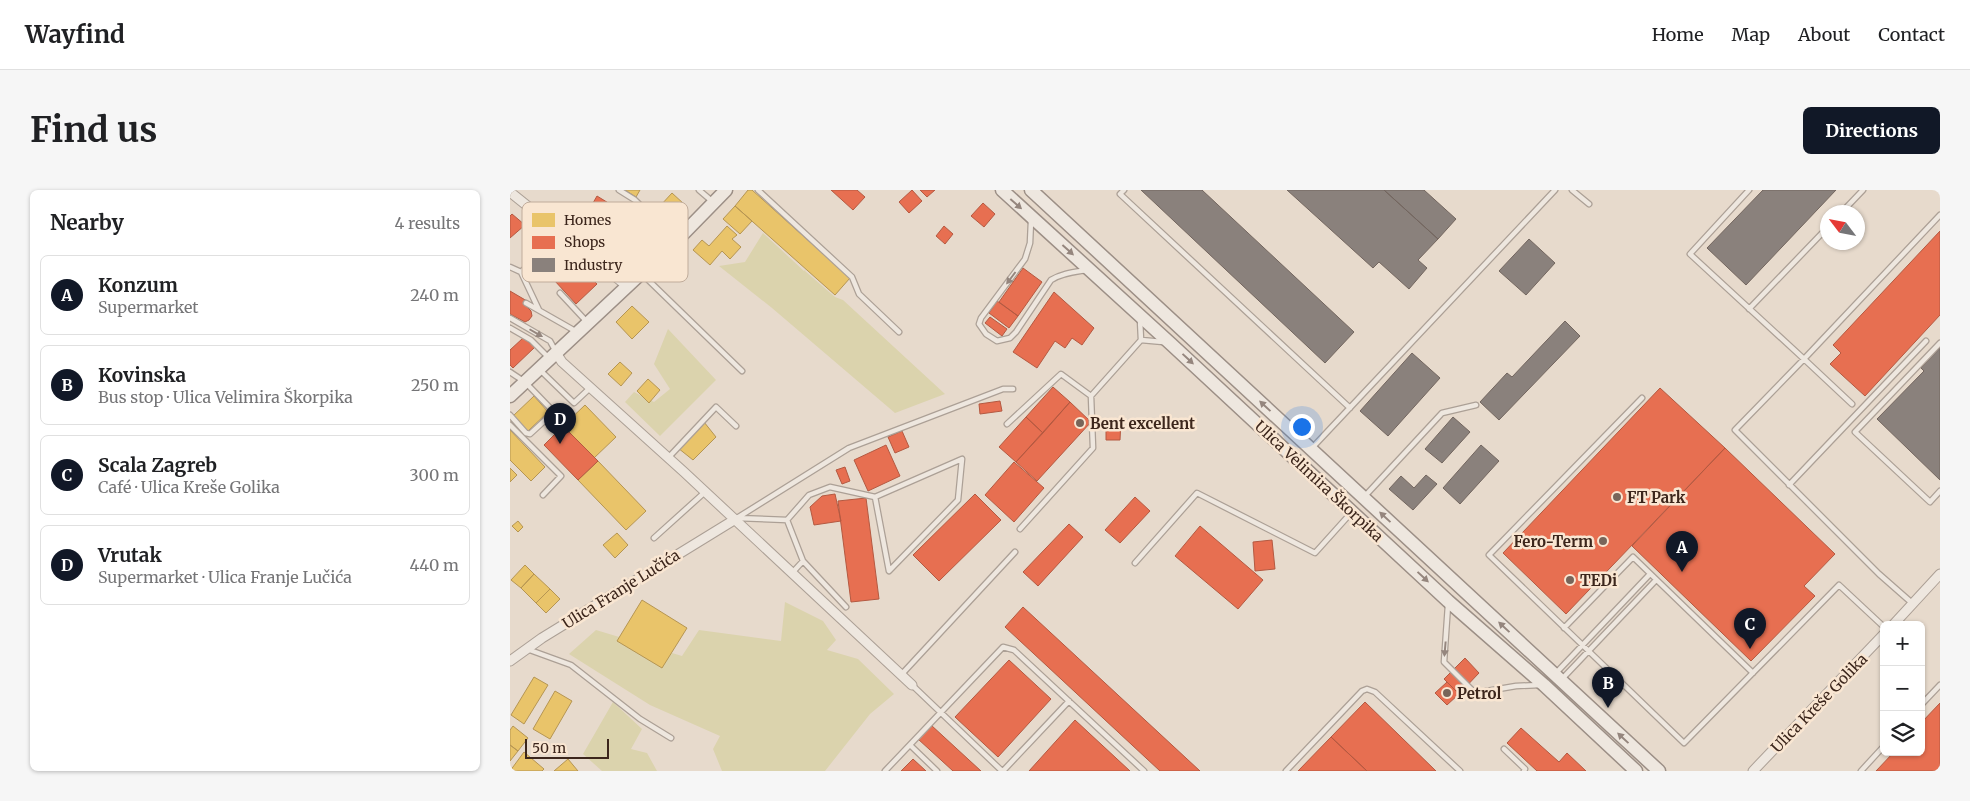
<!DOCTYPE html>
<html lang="en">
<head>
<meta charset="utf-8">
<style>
  :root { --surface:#fff; --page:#f6f6f6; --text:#202124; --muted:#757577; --line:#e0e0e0; --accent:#111827 }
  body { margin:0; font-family:Merriweather,serif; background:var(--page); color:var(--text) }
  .controls { position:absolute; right:15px; bottom:15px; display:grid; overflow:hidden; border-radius:8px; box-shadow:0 1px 4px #0004 }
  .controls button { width:45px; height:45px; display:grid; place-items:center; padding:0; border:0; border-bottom:1px solid var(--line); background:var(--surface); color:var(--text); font:25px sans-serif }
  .compass { position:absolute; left:1310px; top:15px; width:45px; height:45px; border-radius:50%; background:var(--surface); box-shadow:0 1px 4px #0004; rotate:302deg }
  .scale { position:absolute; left:15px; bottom:12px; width:84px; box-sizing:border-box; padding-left:5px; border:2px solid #3c261c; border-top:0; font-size:14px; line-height:18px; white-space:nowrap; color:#3c261c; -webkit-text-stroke:4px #f9e6d2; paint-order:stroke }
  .you { position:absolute; left:791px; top:236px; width:18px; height:18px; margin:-12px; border:4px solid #fff; border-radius:50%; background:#1a73e8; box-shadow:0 0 0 8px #1a73e833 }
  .badge { display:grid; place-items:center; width:32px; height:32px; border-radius:50%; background:var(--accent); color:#fff; font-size:16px; font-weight:700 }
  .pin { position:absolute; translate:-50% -41px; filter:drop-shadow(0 1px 2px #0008) }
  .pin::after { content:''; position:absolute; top:26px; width:18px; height:15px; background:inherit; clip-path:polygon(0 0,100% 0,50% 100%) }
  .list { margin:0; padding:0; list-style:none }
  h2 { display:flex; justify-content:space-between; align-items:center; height:65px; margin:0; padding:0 20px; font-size:21px }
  h2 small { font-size:16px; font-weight:400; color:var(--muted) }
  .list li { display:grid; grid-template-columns:32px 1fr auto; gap:15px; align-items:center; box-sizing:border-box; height:80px; margin:0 10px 10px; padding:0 10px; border:1px solid var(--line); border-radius:8px }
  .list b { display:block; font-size:19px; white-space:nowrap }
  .list p { margin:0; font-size:16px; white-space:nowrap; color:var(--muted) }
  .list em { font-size:16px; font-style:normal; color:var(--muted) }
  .icon { flex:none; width:28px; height:28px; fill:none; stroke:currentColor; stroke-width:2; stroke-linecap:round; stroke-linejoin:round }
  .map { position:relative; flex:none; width:1430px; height:581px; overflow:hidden; border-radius:8px }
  header { display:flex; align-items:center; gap:30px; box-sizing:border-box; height:70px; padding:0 25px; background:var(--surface); border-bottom:1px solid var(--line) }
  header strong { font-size:24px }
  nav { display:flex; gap:28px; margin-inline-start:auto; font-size:18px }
  .intro { display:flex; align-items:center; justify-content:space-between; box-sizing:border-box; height:120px; padding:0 30px }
  h1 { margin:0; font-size:35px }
  .button { padding:12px 22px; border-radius:8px; background:var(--accent); color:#fff; font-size:18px; font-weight:700 }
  main { display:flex; gap:30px; padding:0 30px }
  aside { flex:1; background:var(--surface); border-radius:8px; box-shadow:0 1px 4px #0004 }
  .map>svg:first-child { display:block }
</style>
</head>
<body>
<header>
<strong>Wayfind</strong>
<nav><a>Home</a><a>Map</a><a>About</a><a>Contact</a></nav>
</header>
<div class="intro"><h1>Find us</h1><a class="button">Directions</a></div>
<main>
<aside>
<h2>Nearby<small>4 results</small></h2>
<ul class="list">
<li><span class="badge">A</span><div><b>Konzum</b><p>Supermarket</p></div><em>240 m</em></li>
<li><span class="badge">B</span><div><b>Kovinska</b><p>Bus stop · Ulica Velimira Škorpika</p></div><em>250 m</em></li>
<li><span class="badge">C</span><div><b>Scala Zagreb</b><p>Café · Ulica Kreše Golika</p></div><em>300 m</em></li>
<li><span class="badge">D</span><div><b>Vrutak</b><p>Supermarket · Ulica Franje Lučića</p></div><em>440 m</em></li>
</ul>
</aside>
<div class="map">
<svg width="1430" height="581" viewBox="0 0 1430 581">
  <rect width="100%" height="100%" fill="#e7dacc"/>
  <path fill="#dbd3ad" d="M253,43L294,81L296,79L295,81L325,107L333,110L435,204L385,223L262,118L209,76L235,72Z
    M158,139L206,190L150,246L115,212L124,202L144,212L160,199L144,174Z
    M275,412L313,431L326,450L317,460L348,469L384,504L360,524L315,581H212L203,559L210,546L140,515L59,464L86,440L172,466L189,440L271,451Z
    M103,512L132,539L121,559L137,563L147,581H92L73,564Z"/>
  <path fill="#e9c46a" stroke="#b59553" d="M115,0H130L126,7Z
    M238,0H242L340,88L325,105L225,16Z
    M162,3L174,14L163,27L150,16Z
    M225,16L242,31L230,44L213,29Z
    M217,36L227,45L222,49L231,57L220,69L212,61L200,75L183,60L192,50L199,56Z
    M122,116L139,132L122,149L106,132Z
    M110,172L122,183L111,196L98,184Z
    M138,189L150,200L139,213L127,201Z
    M24,206L38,222L18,241L3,226Z
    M75,215L106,247L84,268L53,236Z
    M194,232L206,247L183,270L168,258Z
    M0,240L35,277L21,291L0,270Z
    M88,271L136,321L116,340L68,290Z
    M0,278L7,285L0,292Z
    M8,331L13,337L8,342L2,336Z
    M107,343L118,355L105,368L93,355Z
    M15,375L24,384L11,398L1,390Z
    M24,384L40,399L26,413L11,398Z
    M40,399L50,409L36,423L26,413Z
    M132,410L177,438L152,478L107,451Z
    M24,487L38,495L14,534L1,525Z
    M45,501L62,511L40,549L23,539Z
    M3,536L18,548L8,561L0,555V540Z
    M0,555L8,561L0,571Z
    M14,562L34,579L32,581H0Z
    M58,569L68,581H44Z"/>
  <path fill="#e76f51" stroke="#b45941" d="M321,0H347L355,7L343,20Z
    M402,0L412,11L399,23L389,12Z
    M410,0H425L417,7Z
    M87,6L100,14L92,28L79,20Z
    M473,13L485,24L474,37L461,26Z
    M2,24L15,35L0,48V26Z
    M434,36L443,44L435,54L426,46Z
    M1430,41V125L1355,206L1320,174L1331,163L1323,155Z
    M44,68L51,74L56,70L64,78L68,74L87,94L66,114L33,78Z
    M513,78L532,92L508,126L489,112Z
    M0,101L17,111L16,116L21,121L22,126L19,130L15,132L0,124Z
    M544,102L584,138L572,155L562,148L555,158L545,151L527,178L503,162Z
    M487,111L508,126L499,138L479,123Z
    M480,127L497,139L492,146L475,133Z
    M13,148L25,157L3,178L0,175V160Z
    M543,197L560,212L533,243L516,227Z
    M1150,198L1215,258L1056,424L993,363Z
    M490,211L492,221L470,224L469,214Z
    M560,212L581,232L527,291L506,272Z
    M516,227L533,243L506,272L489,257Z
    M596,230H611L610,250H596Z
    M53,236L88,271L68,290L34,255Z
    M392,241L399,257L385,263L378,247Z
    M376,255L390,286L358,301L344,270Z
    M1215,258L1325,364L1294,396L1305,406L1241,471L1122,356Z
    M504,272L534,298L504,332L475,305Z
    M335,277L340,291L332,294L326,280Z
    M325,304L331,331L304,335L300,317L312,306Z
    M465,304L491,330L429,391L403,365Z
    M625,307L640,321L610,353L595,340Z
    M356,308L369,409L341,412L328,311Z
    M559,334L573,347L528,396L513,382Z
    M690,336L753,390L728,419L665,366Z
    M762,350L765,379L745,381L743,352Z
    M513,417L690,581H650L495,437Z
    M955,468L969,483L949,504L934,489Z
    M499,470L541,509L488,567L445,527Z
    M937,492L949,504L937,515L925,503Z
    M855,512L926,581H857L821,547Z
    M1430,513V581H1366L1384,562H1411V533Z
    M565,530L620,581H519Z
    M421,535L471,581H443L408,549Z
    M1011,538L1049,572L1057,563L1076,581H1027L997,553Z
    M821,547L857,581H788Z
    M403,569L416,581H391Z"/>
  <path fill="#8a817c" stroke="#73665f" d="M631,0H692L844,142L815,173Z
    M777,0H874L928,49L908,70L917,78L899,99L869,72L863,78Z
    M874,0H914L946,29L928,49Z
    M1253,0H1326L1236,95L1197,58Z
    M1019,49L1045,73L1016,105L989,81Z
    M1055,131L1070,146L989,230L970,212L997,183L1002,187Z
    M1430,158V290L1367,229L1414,181L1411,178Z
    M902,163L930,188L878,246L850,221Z
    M943,227L960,242L932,273L915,259Z
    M971,255L989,271L950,314L933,298Z
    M916,285L927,294L903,320L879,299L891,286L904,298Z"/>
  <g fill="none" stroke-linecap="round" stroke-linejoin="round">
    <defs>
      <path id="service" d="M109,0L125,10L165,49
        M189,0L203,12
        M248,0L342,87L349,104L389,142
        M614,0L610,4L840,218
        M1062,0L1079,14
        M1239,0L1180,64L1294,169L1430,25
        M1332,22L1353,0
        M521,31L520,53L515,69L471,128L469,134L476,144L487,151L500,148L506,142L541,90C552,83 565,82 577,80
        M125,45L147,66
        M0,77L11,82
        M97,80L108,64
        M132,84L232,181
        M50,103L77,132
        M16,113L67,142
        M1239,119L1318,37
        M29,120L11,82L53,45
        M0,128L40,151L46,162
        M630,130L631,150L653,152
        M0,138L21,150L39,168
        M1430,153L1345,242L1420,312L1430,301
        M30,180L64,213L80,198
        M0,182L15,192L44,222L20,244L16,243L0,225
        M1132,208L979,365L1174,553L1329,395L1374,437
        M1342,214L1294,169L1225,240L1369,384L1402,413
        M497,234L551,184L581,206
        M0,235L51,286L33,305
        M802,258L1045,0
        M158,268L206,217L226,236
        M1279,295L1416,151
        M855,306L932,223L966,215
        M226,328L277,330L299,305L320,297L365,307L452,269L448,310L379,381L365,307
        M227,328L339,258L493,199H503
        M277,330L293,371L336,417
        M510,339L583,258L581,206L631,150
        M144,348L195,302
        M625,373L687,303L805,363L841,323
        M282,383L293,371
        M938,415L934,472L965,503L1006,496L1030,495
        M1054,438L1123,367L1243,483
        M17,459L61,475L130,529L161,548
        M1046,483L1140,384
        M391,485L505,362
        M1052,489L1146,390
        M402,495L492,581
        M1411,515L1430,495
        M400,555L427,581
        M994,559L1015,579L1014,581
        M375,581L493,457L504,460L634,581
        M493,581L559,511
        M776,581L852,501L857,499L865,502L950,581
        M1351,581L1374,556"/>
      <path id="minor" d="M0,2L117,96
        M46,163L52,172L174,282L402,495
        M1383,435L1430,384
        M0,471L32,448L224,330
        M1243,581L1374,444"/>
      <path id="secondary" d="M492,0L661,154L938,411L1034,495L1126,581
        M521,0L1149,581
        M0,206L172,45L216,0"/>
    </defs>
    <use href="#service" stroke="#aca096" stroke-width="7"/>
    <use href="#minor" stroke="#aca096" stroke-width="11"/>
    <use href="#secondary" stroke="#9c8f86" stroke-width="15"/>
    <use href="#service" stroke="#eee7df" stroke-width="4.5"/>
    <use href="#minor" stroke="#eee7df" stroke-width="9"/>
    <use href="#secondary" stroke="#eee7df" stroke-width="12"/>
  </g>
  <defs><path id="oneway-solid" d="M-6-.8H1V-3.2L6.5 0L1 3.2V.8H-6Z" transform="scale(1.25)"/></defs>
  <g fill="#95867e">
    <use href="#oneway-solid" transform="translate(506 14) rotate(41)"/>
    <use href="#oneway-solid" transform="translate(558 60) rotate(42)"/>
    <use href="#oneway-solid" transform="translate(501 88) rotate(127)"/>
    <use href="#oneway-solid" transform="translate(26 143) rotate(30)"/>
    <use href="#oneway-solid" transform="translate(678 169) rotate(43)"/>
    <use href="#oneway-solid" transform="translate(755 216) rotate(-137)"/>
    <use href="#oneway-solid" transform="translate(875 327) rotate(-137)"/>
    <use href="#oneway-solid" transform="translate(913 387) rotate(43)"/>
    <use href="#oneway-solid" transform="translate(994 437) rotate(-137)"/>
    <use href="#oneway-solid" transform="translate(935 459) rotate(95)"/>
    <use href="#oneway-solid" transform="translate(1113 548) rotate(-137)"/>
  </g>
  <g fill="#78655a" stroke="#f9e6d2" stroke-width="2">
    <circle cx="570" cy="233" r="5"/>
    <circle cx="1107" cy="307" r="5"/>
    <circle cx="1093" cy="351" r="5"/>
    <circle cx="1060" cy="390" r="5"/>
    <circle cx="937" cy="503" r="5"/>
  </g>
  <g text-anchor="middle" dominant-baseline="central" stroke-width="5" stroke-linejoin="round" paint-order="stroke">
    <g font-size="15" font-weight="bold" fill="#3c261c" stroke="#f9e6d2" text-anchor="start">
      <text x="580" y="233">Bent excellent</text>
      <text x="1117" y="307">FT Park</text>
      <text x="1083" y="351" text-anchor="end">Fero-Term</text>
      <text x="1070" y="390">TEDi</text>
      <text x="947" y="503">Petrol</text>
    </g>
    <g font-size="15" fill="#3c261c" stroke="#f9e6d2">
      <text transform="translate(809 291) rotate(43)">Ulica Velimira Škorpika</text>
      <text transform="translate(111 399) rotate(-32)">Ulica Franje Lučića</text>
      <text transform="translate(1309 513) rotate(-46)">Ulica Kreše Golika</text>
    </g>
  </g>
  <rect x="12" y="12" width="166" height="80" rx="8" fill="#f9e6d2" stroke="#c0ac9b" stroke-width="1"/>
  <rect x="22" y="23" width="23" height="14" fill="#e9c46a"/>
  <rect x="22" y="46" width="23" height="13" fill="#e76f51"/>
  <rect x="22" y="68" width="23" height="14" fill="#8a817c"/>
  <g font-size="14" fill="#3c261c">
    <text x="54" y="35">Homes</text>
    <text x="54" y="57">Shops</text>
    <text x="54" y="80">Industry</text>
  </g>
</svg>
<div class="controls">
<button>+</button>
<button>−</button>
<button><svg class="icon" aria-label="layers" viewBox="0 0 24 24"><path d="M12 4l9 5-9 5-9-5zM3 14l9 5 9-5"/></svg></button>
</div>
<svg class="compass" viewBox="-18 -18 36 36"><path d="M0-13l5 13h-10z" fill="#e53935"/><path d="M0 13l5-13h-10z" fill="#757577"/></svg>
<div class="scale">50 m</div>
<div class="you"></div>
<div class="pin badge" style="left:1172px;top:382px">A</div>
<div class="pin badge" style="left:1098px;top:518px">B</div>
<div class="pin badge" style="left:1240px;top:459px">C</div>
<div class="pin badge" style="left:50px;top:254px">D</div>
</div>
</main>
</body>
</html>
